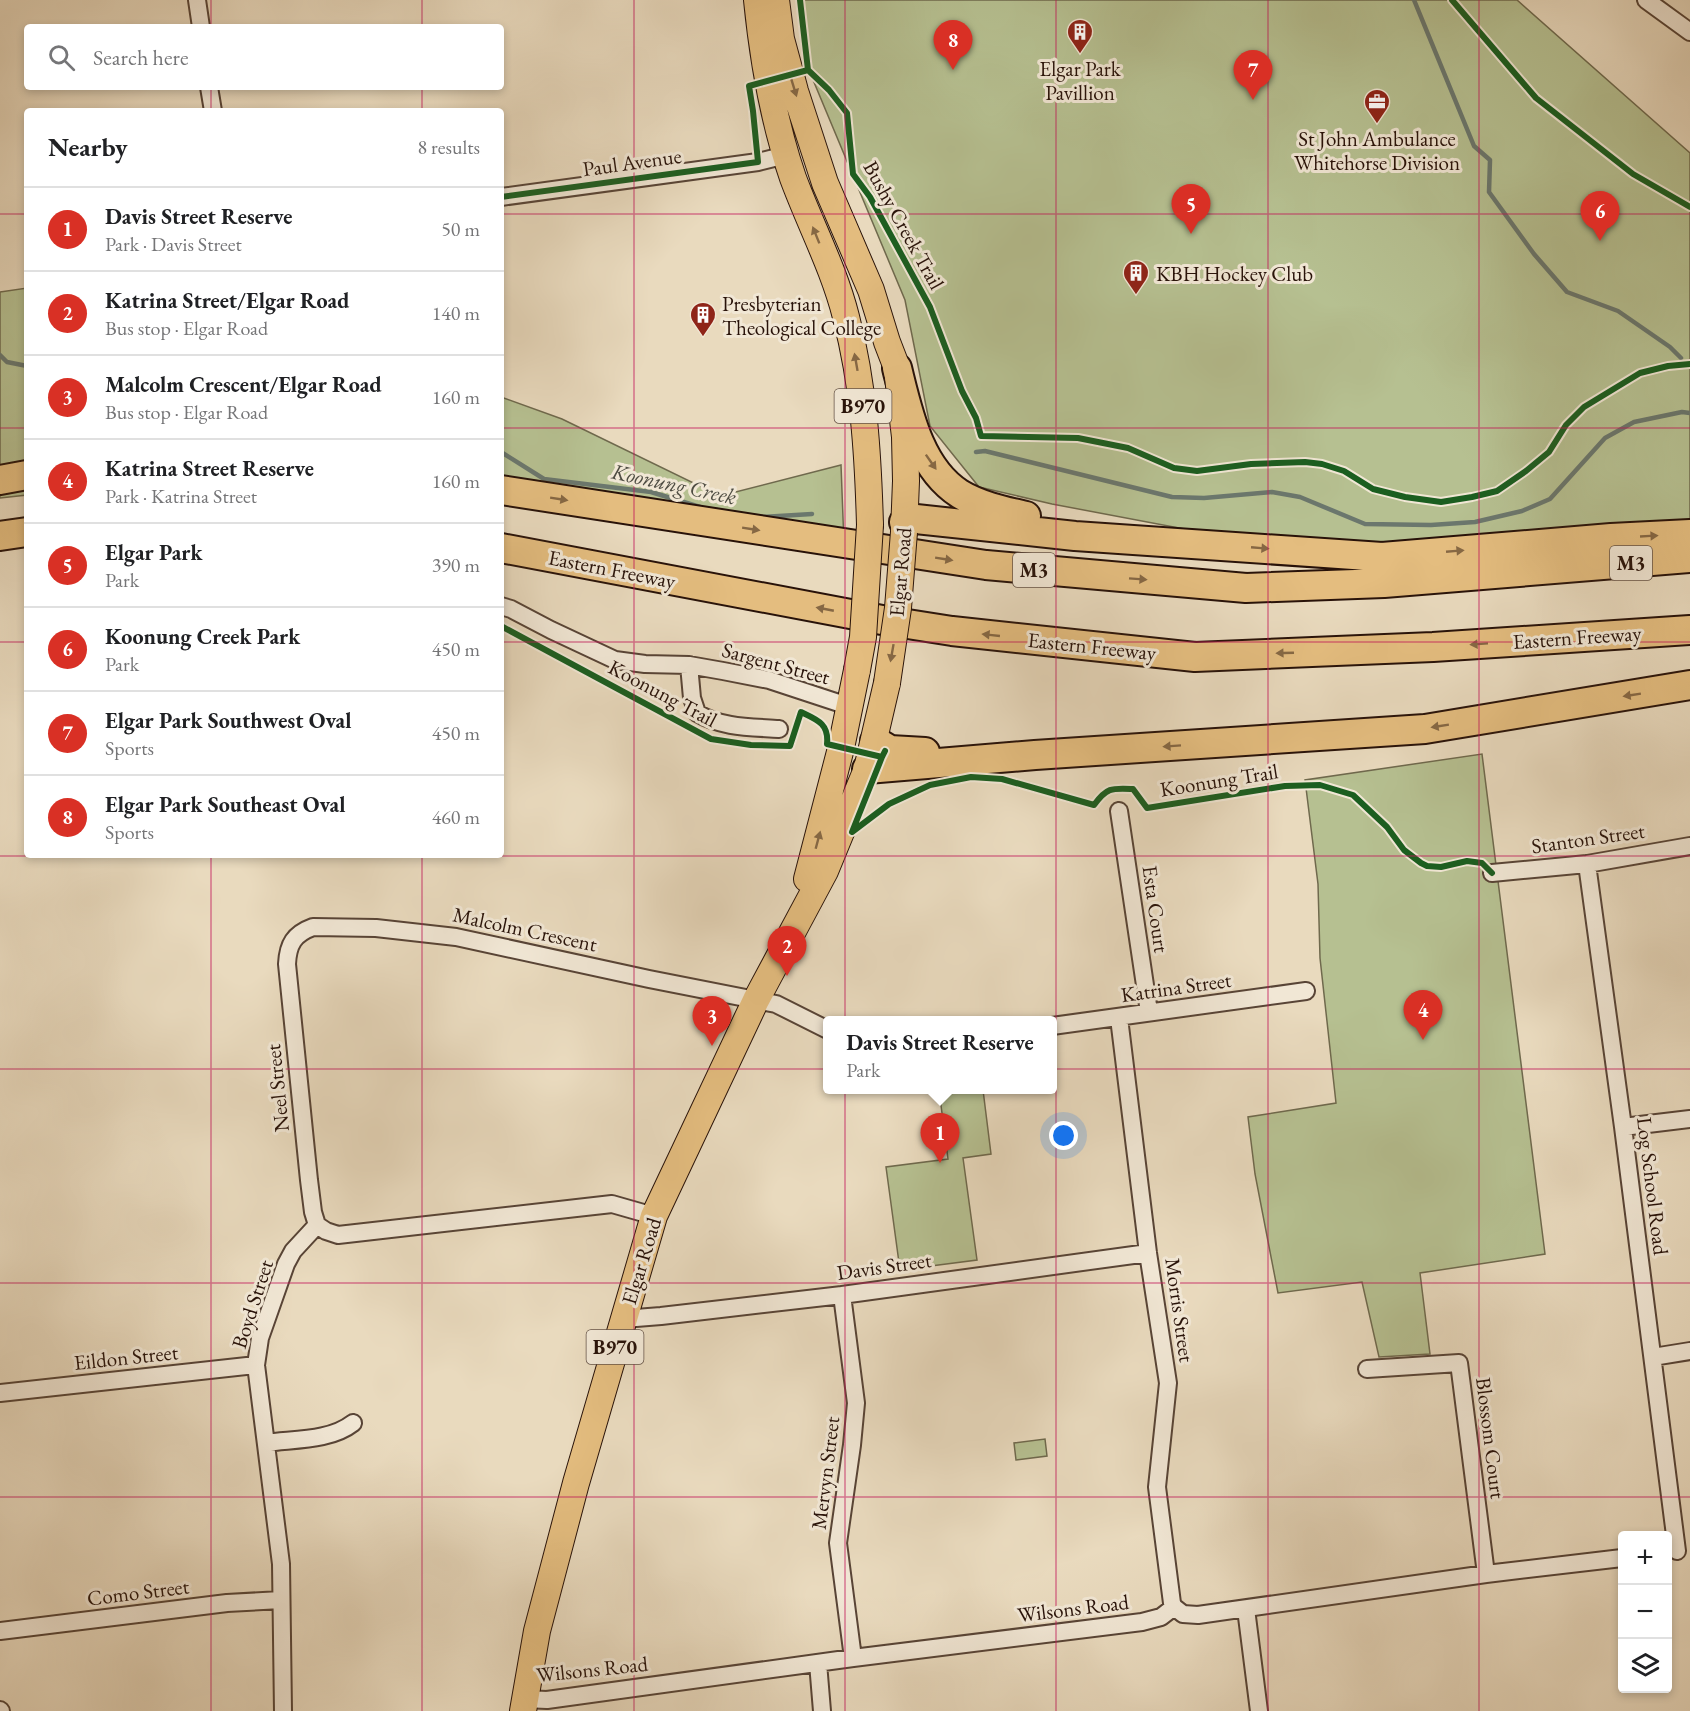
<!DOCTYPE html>
<html lang="en">
<head>
<meta charset="utf-8">
<style>
  :root { --surface:#fff; --page:#f2f2f2; --text:#202124; --muted:#757577; --line:#e0e0e0; --accent:#d93025 }
  body { margin:0; font-family:"EB Garamond",serif; background:var(--page); color:var(--text) }
  .controls { position:absolute; right:18px; bottom:18px; display:grid; overflow:hidden; border-radius:6px; box-shadow:0 3px 9px #0003 }
  .controls button { width:54px; height:54px; display:grid; place-items:center; padding:0; border:0; border-bottom:2px solid var(--line); background:var(--surface); color:var(--text); font:30px sans-serif }
  .you { position:absolute; left:1064px; top:1136px; width:21px; height:21px; margin:-15px; border:4px solid #fff; border-radius:50%; background:#1a73e8; box-shadow:0 0 0 9px #1a73e833 }
  .badge { display:grid; place-items:center; width:39px; height:39px; border-radius:50%; background:var(--accent); color:#fff; font-size:20px; font-weight:700 }
  .pin { position:absolute; translate:-50% -50px; filter:drop-shadow(0 2px 3px #0008) }
  .pin::after { content:''; position:absolute; top:32px; width:21px; height:18px; background:inherit; clip-path:polygon(0 0,100% 0,50% 100%) }
  .popup { position:absolute; left:823px; top:1016px; width:234px; height:78px; box-sizing:border-box; display:grid; place-content:center; border-radius:6px; background:var(--surface); filter:drop-shadow(0 2px 4px #0005); font-size:20px; white-space:nowrap; color:var(--muted) }
  .popup b { font-size:22px; color:var(--text) }
  .popup::after { content:''; position:absolute; left:50%; top:100%; margin-left:-12px; border:12px solid transparent; border-top-color:var(--surface) }
  .list { margin:0; padding:0; list-style:none }
  h2 { display:flex; justify-content:space-between; align-items:center; height:78px; margin:0; padding:0 24px; font-size:26px }
  h2 small { font-size:20px; font-weight:400; color:var(--muted) }
  .list li { display:grid; grid-template-columns:39px 1fr auto; gap:18px; align-items:center; box-sizing:border-box; height:84px; padding:0 24px; border-top:2px solid var(--line) }
  .list b { display:block; font-size:22px; white-space:nowrap }
  .list p { margin:0; font-size:20px; white-space:nowrap; color:var(--muted) }
  .list em { font-size:20px; font-style:normal; color:var(--muted) }
  .icon { flex:none; width:33px; height:33px; fill:none; stroke:currentColor; stroke-width:2; stroke-linecap:round; stroke-linejoin:round }
  .map { position:relative; flex:none; width:1690px; height:1711px; overflow:hidden }
  .search { position:absolute; background:var(--surface); box-shadow:0 3px 9px #0003; left:24px; top:24px; width:480px; height:66px; display:flex; align-items:center; gap:15px; box-sizing:border-box; padding:0 21px; border-radius:6px; color:var(--muted); font-size:22px }
  .panel { position:absolute; background:var(--surface); box-shadow:0 3px 9px #0003; left:24px; top:108px; width:480px; height:750px; border-radius:6px }
  .map>svg:first-child { display:block }
</style>
</head>
<body>
<div class="map">
<svg width="1690" height="1711" viewBox="0 0 1690 1711">
  <rect width="100%" height="100%" fill="#e9dabe"/>
  <filter id="stains"><feTurbulence type="fractalNoise" baseFrequency=".00333" numOctaves="4"/><feColorMatrix values="0 0 0 0 .2 0 0 0 0 .09 0 0 0 0 .02 0 0 0 .5 -.17"/></filter>
  <radialGradient id="worn" r=".72"><stop offset=".6" stop-color="#630" stop-opacity="0"/><stop offset="1" stop-color="#630" stop-opacity=".3"/></radialGradient>
  <path fill="#b6c091" stroke="#6f694d" stroke-width="1.5" d="M803,0H1517L1690,153V536L1476,555L1253,542L1052,504L979,487L930,426L905,300L811,75Z
    M27,288V495L0,498V292Z
    M501,397L562,419L720,496L841,465L844,544L501,496Z
    M1482,754L1545,1254L1420,1273L1430,1354L1379,1357L1362,1282L1278,1293L1255,1174L1248,1117L1336,1103L1320,958L1318,884L1305,780Z
    M939,1090H983L991,1154L963,1158L977,1260L900,1270L886,1167L948,1159Z
    M1045,1439L1047,1456L1016,1460L1014,1443Z"/>
  <g fill="none" stroke-linecap="round" stroke-linejoin="round">
    <path stroke="#6b776d" stroke-width="4.5" d="M1414,0L1474,146L1490,160L1489,192L1534,254L1567,292L1618,311L1670,347L1681,358
      M0,355L7,362L27,366
      M501,452L544,479L651,492L700,507
      M976,452L985,451L1172,497L1204,498L1272,492L1300,497L1365,524L1431,525L1475,522L1522,511L1550,499L1605,438L1634,422L1682,412L1690,413
      M761,517L812,514"/>
    <defs>
      <path id="street" d="M197,0L201,27
        M1646,0L1690,32
        M209,87L213,111
        M501,197L758,162L786,155
        M501,606L511,609L551,630L615,660L645,664L689,665L723,671L769,680L851,707
        M689,665L692,698L697,713C722,728 751,727 779,729
        M1119,811L1149,1012
        M1587,864L1623,1127L1677,1551
        M1492,873L1587,864L1690,846
        M1119,1018L1148,1253L1168,1383L1157,1487L1172,1603L1174,1607
        M1052,1026L1306,991
        M1623,1127L1690,1119
        M317,1225L313,1212L309,1180L287,964C288,944 294,934 313,927L376,928L456,937L649,979L776,1004L828,1030
        M317,1225L326,1231L338,1235L612,1204L654,1216
        M842,1295L856,1403L852,1445L838,1543L853,1658
        M625,1315L636,1318L661,1316L842,1295L1148,1253
        M1653,1357L1690,1351
        M1367,1369L1459,1363L1486,1574
        M0,1393L256,1365
        M266,1443C294,1439 330,1441 353,1423
        M1246,1609L1259,1711
        M0,1631L227,1603L281,1600
        M818,1663L822,1711
        M524,1699L547,1700L853,1658L1142,1622L1161,1617L1174,1607L1183,1614L1198,1615L1486,1574L1622,1558
        M0,1710L1,1711
        M283,1711L281,1564L256,1365L260,1338L286,1264L293,1251L317,1225"/>
      <path id="primary" d="M757,0C763,60 773,120 793,178C810,224 834,269 846,317C864,386 868,455 870,525
        M776,0L781,39L795,91L825,183L871,290L887,342L897,368L905,437L906,481L904,532
        M807,879L841,748L857,670
        M523,1711L537,1631L576,1483L654,1216L756,1000L825,871L867,769L887,683"/>
      <path id="highway" d="M897,368C908,412 919,468 960,494C980,506 1004,511 1026,516
        M0,480L27,475
        M501,490L986,565L1246,588L1384,583L1690,558
        M904,522L916,519L1075,536L1382,557L1611,538L1690,534
        M0,536L27,532
        M501,548L882,620L952,631L1195,657L1433,647L1690,630
        M875,741L890,750L925,752
        M867,769L1035,755L1425,729L1690,685"/>
    </defs>
    <use href="#street" stroke="#584436" stroke-width="20"/>
    <use href="#primary" stroke="#281209" stroke-width="28"/>
    <use href="#highway" stroke="#281209" stroke-width="32"/>
    <use href="#street" stroke="#f1e7d5" stroke-width="16"/>
    <use href="#primary" stroke="#e4bd7f" stroke-width="26"/>
    <use href="#highway" stroke="#e4bd7f" stroke-width="28"/>
    <defs>
      <path id="primary-bridge" d="M857,670L863,637L870,525
        M887,683L898,608L904,532"/>
    </defs>
    <use href="#primary-bridge" stroke="#281209" stroke-width="28" stroke-linecap="butt"/>
    <use href="#primary-bridge" stroke="#e4bd7f" stroke-width="26"/>
    <defs>
      <path id="cycleway" d="M800,0L808,70L829,90L847,113L853,174L870,197L930,307L962,391L976,418L981,436L1078,438L1128,448L1174,468L1197,471L1251,464L1305,462L1322,464L1344,471L1373,489L1405,497L1441,502L1472,497L1497,491L1526,471L1549,452L1566,425L1584,407L1640,373L1668,366L1690,364
        M1452,0L1536,98L1633,174L1690,207
        M501,197L758,162L753,111L749,86L808,70
        M501,626L711,739L751,745L790,746L801,712C818,720 829,724 827,744L882,757L885,751
        M882,757L852,832L889,804L930,785L971,777L1002,779L1094,805C1107,787 1112,788 1133,789L1147,808L1285,786L1320,785L1353,795L1387,827L1404,850L1421,863L1427,866L1441,867L1467,861L1482,863L1492,873"/>
    </defs>
    <use href="#cycleway" stroke="#f1e7d5" stroke-width="10"/>
    <use href="#cycleway" stroke="#1b5e20" stroke-width="6"/>
  </g>
  <defs><path id="oneway-solid" d="M-6-.8H1V-3.2L6.5 0L1 3.2V.8H-6Z" transform="scale(1.5)"/></defs>
  <g fill="#866844">
    <use href="#oneway-solid" transform="translate(794 88) rotate(73)"/>
    <use href="#oneway-solid" transform="translate(816 235) rotate(-112)"/>
    <use href="#oneway-solid" transform="translate(856 362) rotate(-100)"/>
    <use href="#oneway-solid" transform="translate(931 462) rotate(55)"/>
    <use href="#oneway-solid" transform="translate(559 499) rotate(9)"/>
    <use href="#oneway-solid" transform="translate(751 529) rotate(9)"/>
    <use href="#oneway-solid" transform="translate(1649 536) rotate(-3)"/>
    <use href="#oneway-solid" transform="translate(1260 548) rotate(5)"/>
    <use href="#oneway-solid" transform="translate(1455 551) rotate(-5)"/>
    <use href="#oneway-solid" transform="translate(944 559) rotate(9)"/>
    <use href="#oneway-solid" transform="translate(1138 579) rotate(4)"/>
    <use href="#oneway-solid" transform="translate(825 609) rotate(-169)"/>
    <use href="#oneway-solid" transform="translate(991 635) rotate(-174)"/>
    <use href="#oneway-solid" transform="translate(1479 644) rotate(176)"/>
    <use href="#oneway-solid" transform="translate(892 653) rotate(100)"/>
    <use href="#oneway-solid" transform="translate(1285 653) rotate(178)"/>
    <use href="#oneway-solid" transform="translate(1632 695) rotate(171)"/>
    <use href="#oneway-solid" transform="translate(1440 726) rotate(171)"/>
    <use href="#oneway-solid" transform="translate(1172 746) rotate(176)"/>
    <use href="#oneway-solid" transform="translate(818 840) rotate(-75)"/>
  </g>
  <path fill="none" stroke="#c2185b" stroke-width="1.5" stroke-opacity="0.55" d="M211,0V27M422,0V27M634,0V1711M845,0V1711M1056,0V1711M1268,0V1711M1479,0V1711M211,87V111M422,87V111M0,214H27M501,214H1690M0,428H27M501,428H1690M0,642H27M501,642H1690M211,855V1711M422,855V1711M0,856H1690M0,1069H1690M0,1283H1690M0,1497H1690"/>
  <defs>
    <symbol id="building-pin" viewBox="-11 -11 22 30"><path d="M0 17L-7.5 6A9.5 9.5 0 1 1 7.5 6Z" fill="#8f2418" stroke="#f1e7d5"/><path d="M-4-6H4V6H1V3H-1V6H-4ZM-2.5-4.3h1.7v1.8h-1.7ZM.8-4.3h1.7v1.8H.8ZM-2.5-1h1.7V.8h-1.7ZM.8-1h1.7V.8H.8Z" fill="#fff"/></symbol>
    <symbol id="office-pin" viewBox="-11 -11 22 30"><path d="M0 17L-7.5 6A9.5 9.5 0 1 1 7.5 6Z" fill="#8f2418" stroke="#f1e7d5"/><path d="M-6-3h4V-5.5h4V-3h4V5H-6ZM-1-4.5V-3h2v-1.5ZM-6 0V1H6V0Z" fill="#fff"/></symbol>
  </defs>
  <g fill-rule="evenodd">
    <use href="#building-pin" x="1065" y="17" width="30" height="40"/>
    <use href="#office-pin" x="1362" y="87" width="30" height="40"/>
    <use href="#building-pin" x="1121" y="258" width="30" height="40"/>
    <use href="#building-pin" x="688" y="300" width="30" height="40"/>
  </g>
  <g text-anchor="middle" dominant-baseline="central" stroke-width="6" stroke-linejoin="round" paint-order="stroke">
    <g fill="#f1e7d5" stroke="#645246" stroke-width="1.5">
      <rect x="834.5" y="389" width="57" height="34" rx="4.5"/>
      <rect x="1610" y="546" width="42" height="34" rx="4.5"/>
      <rect x="1013" y="553" width="42" height="34" rx="4.5"/>
      <rect x="586.5" y="1330" width="57" height="34" rx="4.5"/>
    </g>
    <g font-size="20" font-weight="bold" fill="#281209">
      <text x="863" y="406">B970</text>
      <text x="1631" y="563">M3</text>
      <text x="1034" y="570">M3</text>
      <text x="615" y="1347">B970</text>
    </g>
    <g font-size="21" fill="#281209" stroke="#f1e7d5">
      <text x="1080" y="68">Elgar Park<tspan x="1080" dy="24">Pavillion</tspan></text>
      <text x="1377" y="138">St John Ambulance<tspan x="1377" dy="24">Whitehorse Division</tspan></text>
      <text x="1156" y="273" text-anchor="start">KBH Hockey Club</text>
      <text x="722" y="303" text-anchor="start">Presbyterian<tspan x="722" dy="24">Theological College</tspan></text>
    </g>
    <g font-size="21" fill="#281209" stroke="#f1e7d5">
      <text transform="translate(632 162) rotate(-8)">Paul Avenue</text>
      <text transform="translate(904 225) rotate(61)">Bushy Creek Trail</text>
      <text transform="translate(612 569) rotate(11)">Eastern Freeway</text>
      <text transform="translate(900 572) rotate(-85)">Elgar Road</text>
      <text transform="translate(1577 637) rotate(-4)">Eastern Freeway</text>
      <text transform="translate(1092 646) rotate(6)">Eastern Freeway</text>
      <text transform="translate(776 663) rotate(15)">Sargent Street</text>
      <text transform="translate(663 693) rotate(28)">Koonung Trail</text>
      <text transform="translate(1219 780) rotate(-9)">Koonung Trail</text>
      <text transform="translate(1588 838) rotate(-8)">Stanton Street</text>
      <text transform="translate(1156 909) rotate(82)">Esta Court</text>
      <text transform="translate(525 929) rotate(12)">Malcolm Crescent</text>
      <text transform="translate(1176 987) rotate(-8)">Katrina Street</text>
      <text transform="translate(277 1088) rotate(-96)">Neel Street</text>
      <text transform="translate(1653 1186) rotate(83)">Log School Road</text>
      <text transform="translate(641 1261) rotate(-73)">Elgar Road</text>
      <text transform="translate(884 1266) rotate(-8)">Davis Street</text>
      <text transform="translate(252 1304) rotate(-72)">Boyd Street</text>
      <text transform="translate(1180 1310) rotate(82)">Morris Street</text>
      <text transform="translate(126 1357) rotate(-6)">Eildon Street</text>
      <text transform="translate(1491 1438) rotate(83)">Blossom Court</text>
      <text transform="translate(825 1473) rotate(-83)">Mervyn Street</text>
      <text transform="translate(138 1592) rotate(-7)">Como Street</text>
      <text transform="translate(1073 1608) rotate(-7)">Wilsons Road</text>
      <text transform="translate(592 1669) rotate(-6)">Wilsons Road</text>
    </g>
    <g font-size="22" font-style="italic" fill="#4f4d43" stroke="#f1e7d5">
      <text transform="translate(674 484) rotate(12)">Koonung Creek</text>
    </g>
  </g>
  <rect width="100%" height="100%" filter="url(#stains)"/>
  <rect width="100%" height="100%" fill="url(#worn)"/>
</svg>
<div class="controls">
<button>+</button>
<button>−</button>
<button><svg class="icon" aria-label="layers" viewBox="0 0 24 24"><path d="M12 4l9 5-9 5-9-5zM3 14l9 5 9-5"/></svg></button>
</div>
<div class="you"></div>
<div class="pin badge" style="left:940px;top:1163px">1</div>
<div class="popup"><b>Davis Street Reserve</b>Park</div>
<div class="pin badge" style="left:787px;top:976px">2</div>
<div class="pin badge" style="left:712px;top:1046px">3</div>
<div class="pin badge" style="left:1423px;top:1040px">4</div>
<div class="pin badge" style="left:1191px;top:234px">5</div>
<div class="pin badge" style="left:1600px;top:241px">6</div>
<div class="pin badge" style="left:1253px;top:100px">7</div>
<div class="pin badge" style="left:953px;top:70px">8</div>
<div class="search"><svg class="icon" aria-label="search" viewBox="0 0 24 24"><circle cx="10" cy="10" r="6"/><path d="M15 15l6 6"/></svg>Search here</div>
<section class="panel">
<h2>Nearby<small>8 results</small></h2>
<ul class="list">
<li><span class="badge">1</span><div><b>Davis Street Reserve</b><p>Park · Davis Street</p></div><em>50 m</em></li>
<li><span class="badge">2</span><div><b>Katrina Street/Elgar Road</b><p>Bus stop · Elgar Road</p></div><em>140 m</em></li>
<li><span class="badge">3</span><div><b>Malcolm Crescent/Elgar Road</b><p>Bus stop · Elgar Road</p></div><em>160 m</em></li>
<li><span class="badge">4</span><div><b>Katrina Street Reserve</b><p>Park · Katrina Street</p></div><em>160 m</em></li>
<li><span class="badge">5</span><div><b>Elgar Park</b><p>Park</p></div><em>390 m</em></li>
<li><span class="badge">6</span><div><b>Koonung Creek Park</b><p>Park</p></div><em>450 m</em></li>
<li><span class="badge">7</span><div><b>Elgar Park Southwest Oval</b><p>Sports</p></div><em>450 m</em></li>
<li><span class="badge">8</span><div><b>Elgar Park Southeast Oval</b><p>Sports</p></div><em>460 m</em></li>
</ul>
</section>
</div>
</body>
</html>
